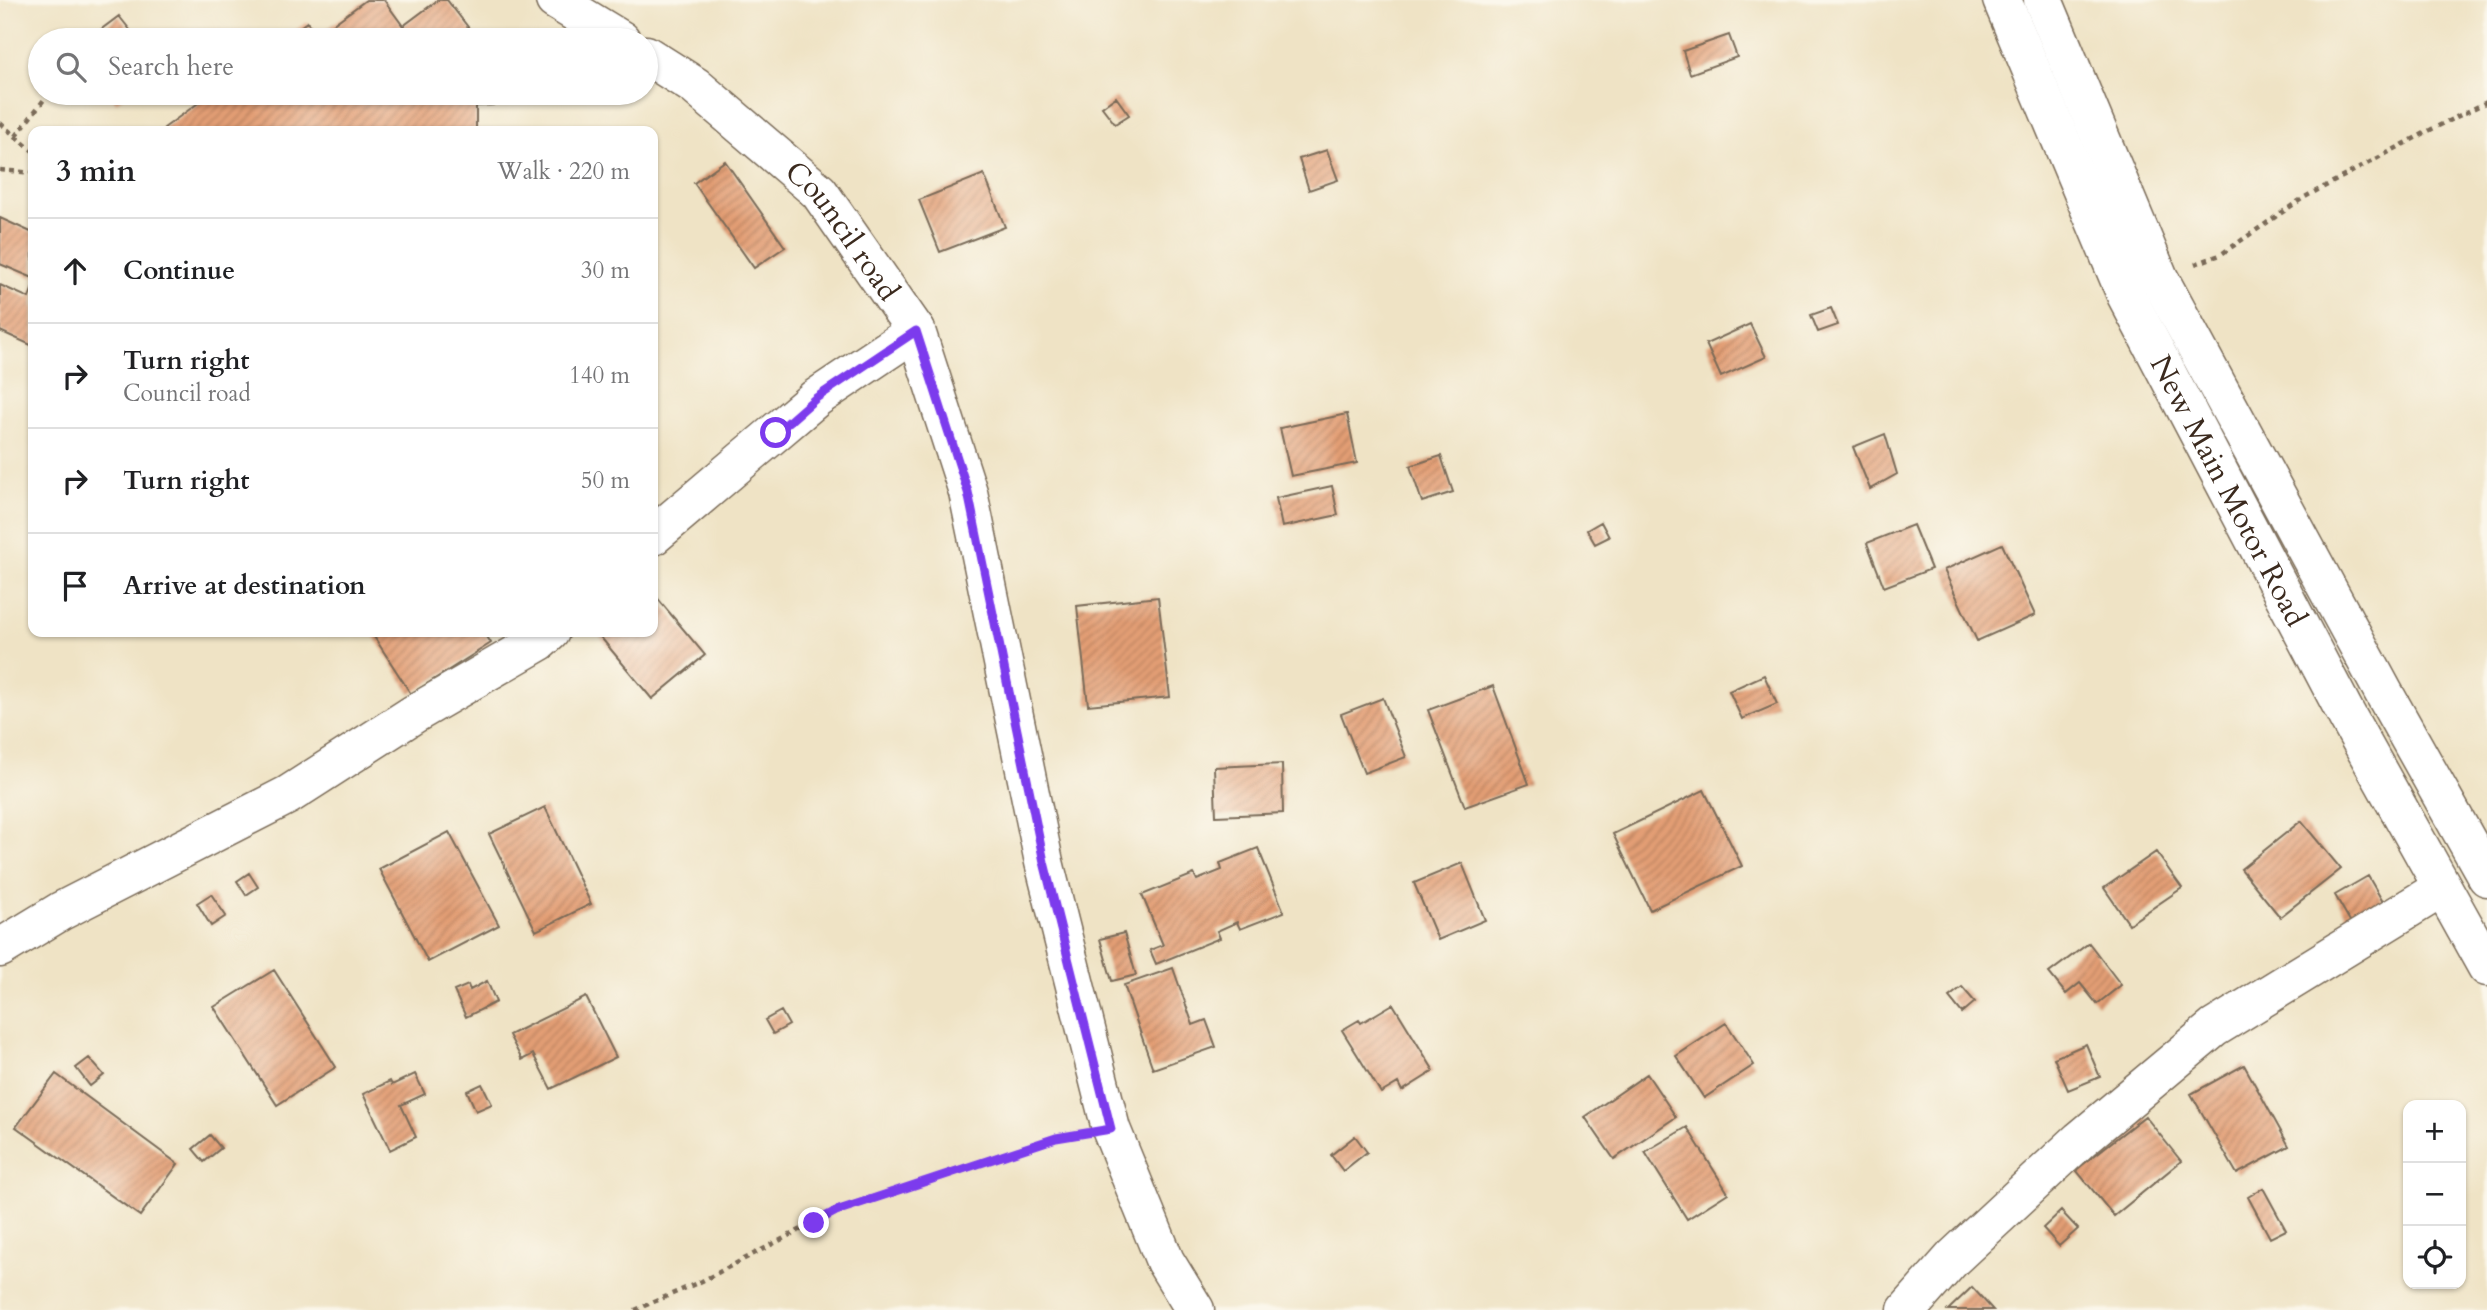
<!DOCTYPE html>
<html lang="en">
<head>
<meta charset="utf-8">
<style>
  :root { --surface:#fff; --page:#f2f2f2; --text:#202124; --muted:#757577; --line:#e0e0e0 }
  body { margin:0; font-family:Cardo,serif; background:var(--page); color:var(--text) }
  .controls { position:absolute; right:21px; bottom:21px; display:grid; overflow:hidden; border-radius:14px; box-shadow:0 2px 5px #0004 }
  .controls button { width:63px; height:63px; display:grid; place-items:center; padding:0; border:0; border-bottom:2px solid var(--line); background:var(--surface); color:var(--text); font:35px sans-serif }
  .stop { position:absolute; width:21px; height:21px; margin:-16px; border:5px solid #7c3aed; border-radius:50%; background:#fff }
  .stop.end { background:#7c3aed; border-color:#fff; box-shadow:0 2px 7px #0008 }
  .list { margin:0; padding:0; list-style:none }
  h2 { display:flex; justify-content:space-between; align-items:center; height:91px; margin:0; padding:0 28px; font-size:30px }
  h2 small { font-size:23px; font-weight:400; color:var(--muted) }
  .list li { display:grid; grid-template-columns:46px 1fr auto; gap:21px; align-items:center; box-sizing:border-box; height:105px; padding:0 28px; border-top:2px solid var(--line) }
  .list b { display:block; font-size:26px; white-space:nowrap }
  .list p { margin:0; font-size:23px; white-space:nowrap; color:var(--muted) }
  .list em { font-size:23px; font-style:normal; color:var(--muted) }
  .icon { flex:none; width:38px; height:38px; fill:none; stroke:currentColor; stroke-width:2; stroke-linecap:round; stroke-linejoin:round }
  .map { position:relative; flex:none; width:2487px; height:1310px; overflow:hidden }
  .search { position:absolute; background:var(--surface); box-shadow:0 2px 5px #0004; left:28px; top:28px; width:630px; height:77px; display:flex; align-items:center; gap:18px; box-sizing:border-box; padding:0 24px; border-radius:38px; color:var(--muted); font-size:26px }
  .panel { position:absolute; background:var(--surface); box-shadow:0 2px 5px #0004; left:28px; top:126px; width:630px; height:511px; border-radius:14px }
  .map>svg:first-child { display:block }
</style>
</head>
<body>
<div class="map">
<svg width="2487" height="1310" viewBox="0 0 2487 1310">
  <defs>
    <pattern id="building-hatch" width="6" height="6" patternUnits="userSpaceOnUse" patternTransform="scale(1.75)"><rect width="6" height="6" fill="#e39e74"/><path d="M-1 1l2-2M0 6l6-6M5 7l2-2" fill="none" stroke="#b9815f"/></pattern>
  </defs>
  <rect width="100%" height="100%" fill="#fbf7ec"/>
  <filter id="ink" filterUnits="userSpaceOnUse"><feTurbulence type="fractalNoise" baseFrequency=".0143" numOctaves="2"/><feDisplacementMap in="SourceGraphic" scale="14" xChannelSelector="R" yChannelSelector="G"/><feConvolveMatrix kernelMatrix="1 2 1 2 8 2 1 2 1" color-interpolation-filters="sRGB"/></filter>
  <filter id="wash" filterUnits="userSpaceOnUse"><feTurbulence type="fractalNoise" baseFrequency=".00686" numOctaves="4" result="noise"/><feDisplacementMap in="SourceGraphic" scale="28" xChannelSelector="R" yChannelSelector="G"/><feGaussianBlur stdDeviation="1.57" result="paint"/><feColorMatrix in="noise" values="0 0 0 0 0 0 0 0 0 0 0 0 0 0 0 0 0 1.4 0 .05"/><feComposite in="paint" operator="in"/></filter>
  <g filter="url(#wash)">
    <rect width="100%" height="100%" fill="#efe3c5"/>
    <g id="blocks">
      <path fill="url(#building-hatch)" d="M366,0H384L403,26L438,0H447L478,40H282L307,22L317,36Z
        M119,16L138,40H87Z
        M1729,35L1737,57L1690,74L1683,51Z
        M110,93H128L116,102Z
        M212,93H490L493,105L476,106V131H167L164,128Z
        M1116,97L1129,115L1115,124L1102,107Z
        M1327,150L1338,180L1309,190L1299,159Z
        M725,161L785,247L754,268L694,183Z
        M984,174L1005,227L940,252L919,200Z
        M0,218L33,233V278L0,264Z
        M0,285L29,298L33,287V346L0,331Z
        M1831,308L1838,325L1818,332L1811,315Z
        M1750,324L1766,357L1721,377L1706,344Z
        M1347,414L1357,463L1291,476L1280,428Z
        M1885,434L1897,474L1870,489L1853,447Z
        M1441,456L1453,492L1422,502L1410,466Z
        M1332,486L1338,515L1282,527L1276,498Z
        M1601,522L1609,537L1595,544L1587,530Z
        M1913,525L1931,569L1884,587L1867,543Z
        M2002,544L2035,615L1977,641L1944,570Z
        M653,593L705,655L652,699L598,634L600,632H653Z
        M1158,597L1170,697L1088,705L1077,606Z
        M371,632H484L491,643L411,694Z
        M1764,675L1777,704L1742,719L1729,691Z
        M1493,686L1529,784L1465,807L1428,710Z
        M1383,698L1406,757L1364,773L1341,714Z
        M1282,764L1283,813L1216,816L1214,767Z
        M1704,790L1742,866L1650,910L1613,834Z
        M545,807L591,904L536,931L489,834Z
        M2301,821L2341,869L2280,917L2241,869Z
        M449,832L499,925L428,962L379,869Z
        M1258,848L1284,912L1240,929L1237,922L1217,931L1220,938L1156,964L1150,950L1163,945L1142,895L1194,874L1197,880L1222,870L1220,863Z
        M2156,852L2182,888L2129,924L2104,888Z
        M1462,863L1485,920L1438,940L1414,883Z
        M249,873L258,887L246,895L237,881Z
        M2368,876L2387,909L2354,928L2335,895Z
        M211,894L226,916L211,926L197,903Z
        M1124,933L1136,975L1112,981L1100,939Z
        M2089,943L2121,985L2097,1004L2080,983L2066,994L2049,973Z
        M1173,968L1193,1025L1206,1020L1216,1047L1153,1069L1124,985Z
        M274,970L336,1067L277,1105L214,1007Z
        M487,981L496,1002L466,1017L454,991L468,985L470,990Z
        M1962,987L1975,1002L1962,1013L1949,997Z
        M586,997L616,1057L551,1089L533,1054L522,1060L509,1035Z
        M1393,1004L1434,1071L1402,1091L1398,1083L1381,1093L1342,1030L1359,1020L1361,1023Z
        M781,1011L789,1025L773,1034L765,1020Z
        M1726,1023L1754,1065L1704,1098L1676,1056Z
        M2086,1044L2100,1077L2068,1090L2054,1058Z
        M89,1058L104,1075L90,1086L76,1068Z
        M2244,1065L2289,1146L2237,1174L2191,1094Z
        M56,1074L178,1164L140,1216L16,1127Z
        M415,1074L425,1094L401,1105L416,1137L390,1150L363,1094L390,1081L392,1085Z
        M1647,1074L1676,1117L1614,1159L1585,1117Z
        M482,1084L492,1104L476,1111L467,1091Z
        M2145,1116L2181,1161L2114,1216L2076,1170Z
        M1687,1127L1728,1193L1687,1219L1645,1152Z
        M210,1135L221,1148L204,1162L193,1149Z
        M1355,1136L1367,1152L1343,1171L1331,1155Z
        M2263,1188L2286,1230L2270,1238L2248,1197Z
        M2061,1211L2078,1229L2059,1246L2043,1228Z
        M1972,1287L1993,1310H1948Z"/>
    </g>
  </g>
  <g filter="url(#ink)">
    <use href="#blocks" fill-opacity="0" stroke="#7a6b58" stroke-width="2"/>
    <g fill="none" stroke-linecap="round" stroke-linejoin="round">
      <defs>
        <g id="minor">
          <path d="M555,0L621,40"/>
          <path id="s1" d="M646,55L695,86L819,192L916,331L968,492L1044,862L1111,1129L1165,1261L1195,1310"/>
          <path d="M653,536L816,398L916,331"/>
          <path d="M0,948L61,911L288,795L414,714L540,641L550,632"/>
          <path d="M1907,1310L1953,1258L2080,1140L2214,1028L2442,888"/>
        </g>
        <g id="highway">
          <path id="s2" d="M2002,0L2126,295L2347,716L2487,967"/>
          <path d="M2043,0L2159,278L2385,695L2487,877"/>
        </g>
      </defs>
      <use href="#minor" stroke="#7a6b58" stroke-width="41"/>
      <use href="#highway" stroke="#7a6b58" stroke-width="41"/>
      <path stroke="#7a6b58" stroke-width="4.5" stroke-dasharray="5 5" stroke-linecap="butt" d="M0,123L33,151
        M16,136L49,93
        M0,170L33,173
        M2195,264L2220,255L2303,198L2432,129L2487,102
        M635,1310L702,1281L836,1211L1056,1138L1072,1135"/>
      <use href="#minor" stroke="#fff" stroke-width="38"/>
      <use href="#highway" stroke="#fff" stroke-width="38"/>
    </g>
  </g>
  <g fill="none" stroke-linecap="round" stroke-linejoin="round" filter="url(#ink)">
    <path stroke="#7c3aed" stroke-width="9" d="M776,433L816,398L916,331L968,492L1044,862L1111,1129L1056,1138L836,1211L814,1223"/>
  </g>
  <g text-anchor="middle" dominant-baseline="central" stroke-width="6" stroke-linejoin="round" paint-order="stroke">
    <g font-size="30" fill="#3b2a1e" stroke="#fbf7ec">
      <text stroke="none"><textPath href="#s1" startOffset="266">Council road</textPath></text>
      <text stroke="none"><textPath href="#s2" startOffset="541">New Main Motor Road</textPath></text>
    </g>
  </g>
</svg>
<div class="controls">
<button>+</button>
<button>−</button>
<button><svg class="icon" aria-label="locate" viewBox="0 0 24 24"><circle cx="12" cy="12" r="6"/><path d="M12 2v4M12 18v4M2 12h4M18 12h4"/></svg></button>
</div>
<div class="stop" style="left:776px;top:433px"></div>
<div class="stop end" style="left:814px;top:1223px"></div>
<div class="search"><svg class="icon" aria-label="search" viewBox="0 0 24 24"><circle cx="10" cy="10" r="6"/><path d="M15 15l6 6"/></svg>Search here</div>
<section class="panel">
<h2>3 min<small>Walk · 220 m</small></h2>
<ul class="list">
<li><svg class="icon" aria-label="ahead" viewBox="0 0 24 24"><path d="M12 20V5M6 11l6-6 6 6"/></svg><div><b>Continue</b></div><em>30 m</em></li>
<li><svg class="icon" aria-label="right" viewBox="0 0 24 24"><path d="M7 20v-9h11M14 6l5 5-5 5"/></svg><div><b>Turn right</b><p>Council road</p></div><em>140 m</em></li>
<li><svg class="icon" aria-label="right" viewBox="0 0 24 24"><path d="M7 20v-9h11M14 6l5 5-5 5"/></svg><div><b>Turn right</b></div><em>50 m</em></li>
<li><svg class="icon" aria-label="arrive" viewBox="0 0 24 24"><path d="M6 21V4h12l-3 4 3 4H6"/></svg><div><b>Arrive at destination</b></div></li>
</ul>
</section>
</div>
</body>
</html>
